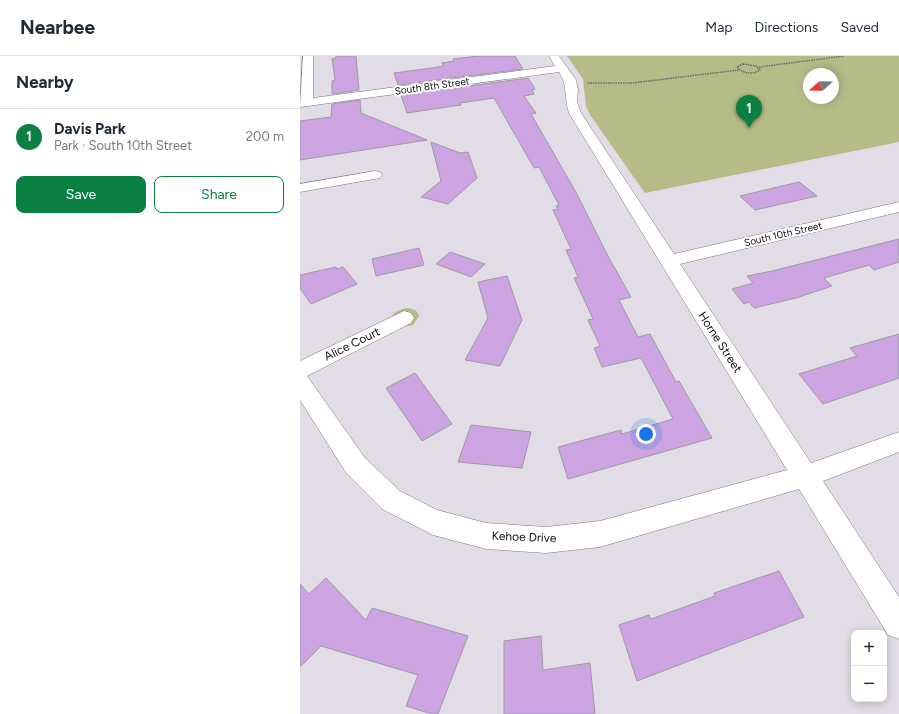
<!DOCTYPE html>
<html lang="en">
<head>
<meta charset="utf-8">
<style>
  :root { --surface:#fff; --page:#f2f2f3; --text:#1f2937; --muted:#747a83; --line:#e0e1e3; --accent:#0b8043 }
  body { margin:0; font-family:Figtree,sans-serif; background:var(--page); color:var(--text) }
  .controls { position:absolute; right:12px; bottom:12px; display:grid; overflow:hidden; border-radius:8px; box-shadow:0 2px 10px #0003 }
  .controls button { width:36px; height:36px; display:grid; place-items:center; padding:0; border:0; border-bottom:1px solid var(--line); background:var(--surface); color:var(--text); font:20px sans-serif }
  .compass { position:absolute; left:503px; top:12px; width:36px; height:36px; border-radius:50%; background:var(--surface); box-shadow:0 2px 10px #0003; rotate:250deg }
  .you { position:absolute; left:346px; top:378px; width:14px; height:14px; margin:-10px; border:3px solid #fff; border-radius:50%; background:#1a73e8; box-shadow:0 0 0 6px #1a73e833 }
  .badge { display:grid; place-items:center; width:26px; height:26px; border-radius:50%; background:var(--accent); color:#fff; font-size:13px; font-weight:700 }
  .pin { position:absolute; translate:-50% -33px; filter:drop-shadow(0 1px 2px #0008) }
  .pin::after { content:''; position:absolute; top:21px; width:14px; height:12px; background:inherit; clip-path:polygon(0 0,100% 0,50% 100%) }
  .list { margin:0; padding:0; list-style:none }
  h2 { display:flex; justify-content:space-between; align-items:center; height:52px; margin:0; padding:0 16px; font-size:17px }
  h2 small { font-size:13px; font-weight:400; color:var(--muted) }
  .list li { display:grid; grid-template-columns:26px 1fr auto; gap:12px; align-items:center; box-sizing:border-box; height:56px; padding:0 16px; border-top:1px solid var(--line) }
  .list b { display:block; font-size:15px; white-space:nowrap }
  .list p { margin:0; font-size:13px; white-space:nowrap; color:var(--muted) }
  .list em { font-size:13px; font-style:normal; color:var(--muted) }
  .actions { display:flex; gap:8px; padding:12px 16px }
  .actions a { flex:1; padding:9px 0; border:1px solid var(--accent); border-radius:8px; text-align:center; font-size:14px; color:var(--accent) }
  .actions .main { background:var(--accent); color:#fff }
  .map { position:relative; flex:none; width:599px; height:658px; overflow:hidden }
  header { display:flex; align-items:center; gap:24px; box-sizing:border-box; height:56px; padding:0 20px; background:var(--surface); border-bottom:1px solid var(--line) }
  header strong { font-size:19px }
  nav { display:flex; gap:22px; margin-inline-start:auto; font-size:14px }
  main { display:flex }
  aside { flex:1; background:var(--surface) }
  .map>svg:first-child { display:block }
</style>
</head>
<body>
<header>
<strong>Nearbee</strong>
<nav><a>Map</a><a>Directions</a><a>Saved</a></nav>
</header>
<main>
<aside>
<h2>Nearby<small></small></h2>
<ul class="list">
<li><span class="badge">1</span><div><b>Davis Park</b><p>Park · South 10th Street</p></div><em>200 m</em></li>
</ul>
<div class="actions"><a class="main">Save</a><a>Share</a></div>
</aside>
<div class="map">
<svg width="599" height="658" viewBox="0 0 599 658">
  <rect width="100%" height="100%" fill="#e2dce6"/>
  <path fill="#b5bc87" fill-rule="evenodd" d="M267,0H599V86L345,137L290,59L286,50L283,23ZM509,18H533V42H509Z
    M107,252C113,253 117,253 119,260L113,269L98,272L90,266C91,256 98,254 107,252Z"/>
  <path fill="#cba4e1" stroke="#9f99a3" d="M36,0H56L59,34L32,38V25L35,24L32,3L36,2Z
    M178,0H215L223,13L98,29L94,17L132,12L143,10L142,7L154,5L153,3Z
    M228,22L235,33L232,34L234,38L224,40L236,57L231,58L277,138L308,200L331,241L319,244L338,281L350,278L376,326L379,325L412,382L268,423L258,391L321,374L322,378L373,363L341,302L302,311L294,292L300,290L288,264L293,263L274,222L278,221L266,194L271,193L253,154L258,153L256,150L259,149L239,111L234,112L194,42L160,47L161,49L107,57L101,39Z
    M60,44L61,57L127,84L0,104V65L31,61L32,48Z
    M131,86L160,97L168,96L177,122L148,148L121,141L141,125Z
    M499,126L517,140L455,154L440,140Z
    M599,183V206L574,214L569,209L524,222L532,230L496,242L454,252L449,246L444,248L432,233L453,227L447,220L472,215Z
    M119,192L124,209L76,220L72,203Z
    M150,196L185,208L171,221L136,208Z
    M36,211L37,213L43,211L57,228L11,248L0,232V219Z
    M207,220L222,264L200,310L165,304L188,262L178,226Z
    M599,278V322L523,348L499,318L557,300L550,292Z
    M115,317L152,368L122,385L86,332Z
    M171,369L231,376L222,412L158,406Z
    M479,515L504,561L337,625L319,569L349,559L351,563L415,540L414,537Z
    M26,522L66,564L72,552L168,580L138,658H132L106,650L118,619L21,590L0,611V528L9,538Z
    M241,580L243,614L290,607L295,658H204V585Z"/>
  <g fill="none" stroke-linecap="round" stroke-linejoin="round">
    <defs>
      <path id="minor" d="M3,0H13V42L255,10L249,0H259L276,24L278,34L277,45L281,57L374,198L599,146V156L380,208L511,407L599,376V396L523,425L599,541V583L588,579L499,433L300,491L246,497L186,493L133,479L82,453L47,418L0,344V305L104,255L111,257L114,262L111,267L7,320L65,402L100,435L137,454L186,467L246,471L300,465L487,414L269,57C264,42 268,29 259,16L0,51Z
        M75,115L80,116L82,119L80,122L0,136V128Z"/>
    </defs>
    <use href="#minor" stroke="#7c767f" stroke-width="1"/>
    <path stroke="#6d6970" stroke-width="1.5" stroke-dasharray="1.5 1" stroke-linecap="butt" d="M443,8L456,10L460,14C452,19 444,18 437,11Z
      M459,11L544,0
      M288,27H332L439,14"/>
    <use href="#minor" fill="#fff" fill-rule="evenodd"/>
  </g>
  <g text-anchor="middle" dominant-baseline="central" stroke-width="4" stroke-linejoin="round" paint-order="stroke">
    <g font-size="10" fill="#0d0b0f" stroke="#fff">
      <text transform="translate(132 30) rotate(-8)">South 8th Street</text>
      <text transform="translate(483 178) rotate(-13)">South 10th Street</text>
    </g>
    <g font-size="12" fill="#0d0b0f" stroke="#fff">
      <text transform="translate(420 286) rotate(57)">Horne Street</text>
      <text transform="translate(52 288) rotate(-26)">Alice Court</text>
      <text transform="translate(224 481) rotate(2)">Kehoe Drive</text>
    </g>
  </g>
</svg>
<div class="controls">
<button>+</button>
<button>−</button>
</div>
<svg class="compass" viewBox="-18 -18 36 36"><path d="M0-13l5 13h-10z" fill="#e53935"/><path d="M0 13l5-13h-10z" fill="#747a83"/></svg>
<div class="you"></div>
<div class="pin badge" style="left:449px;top:72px">1</div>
</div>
</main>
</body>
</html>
